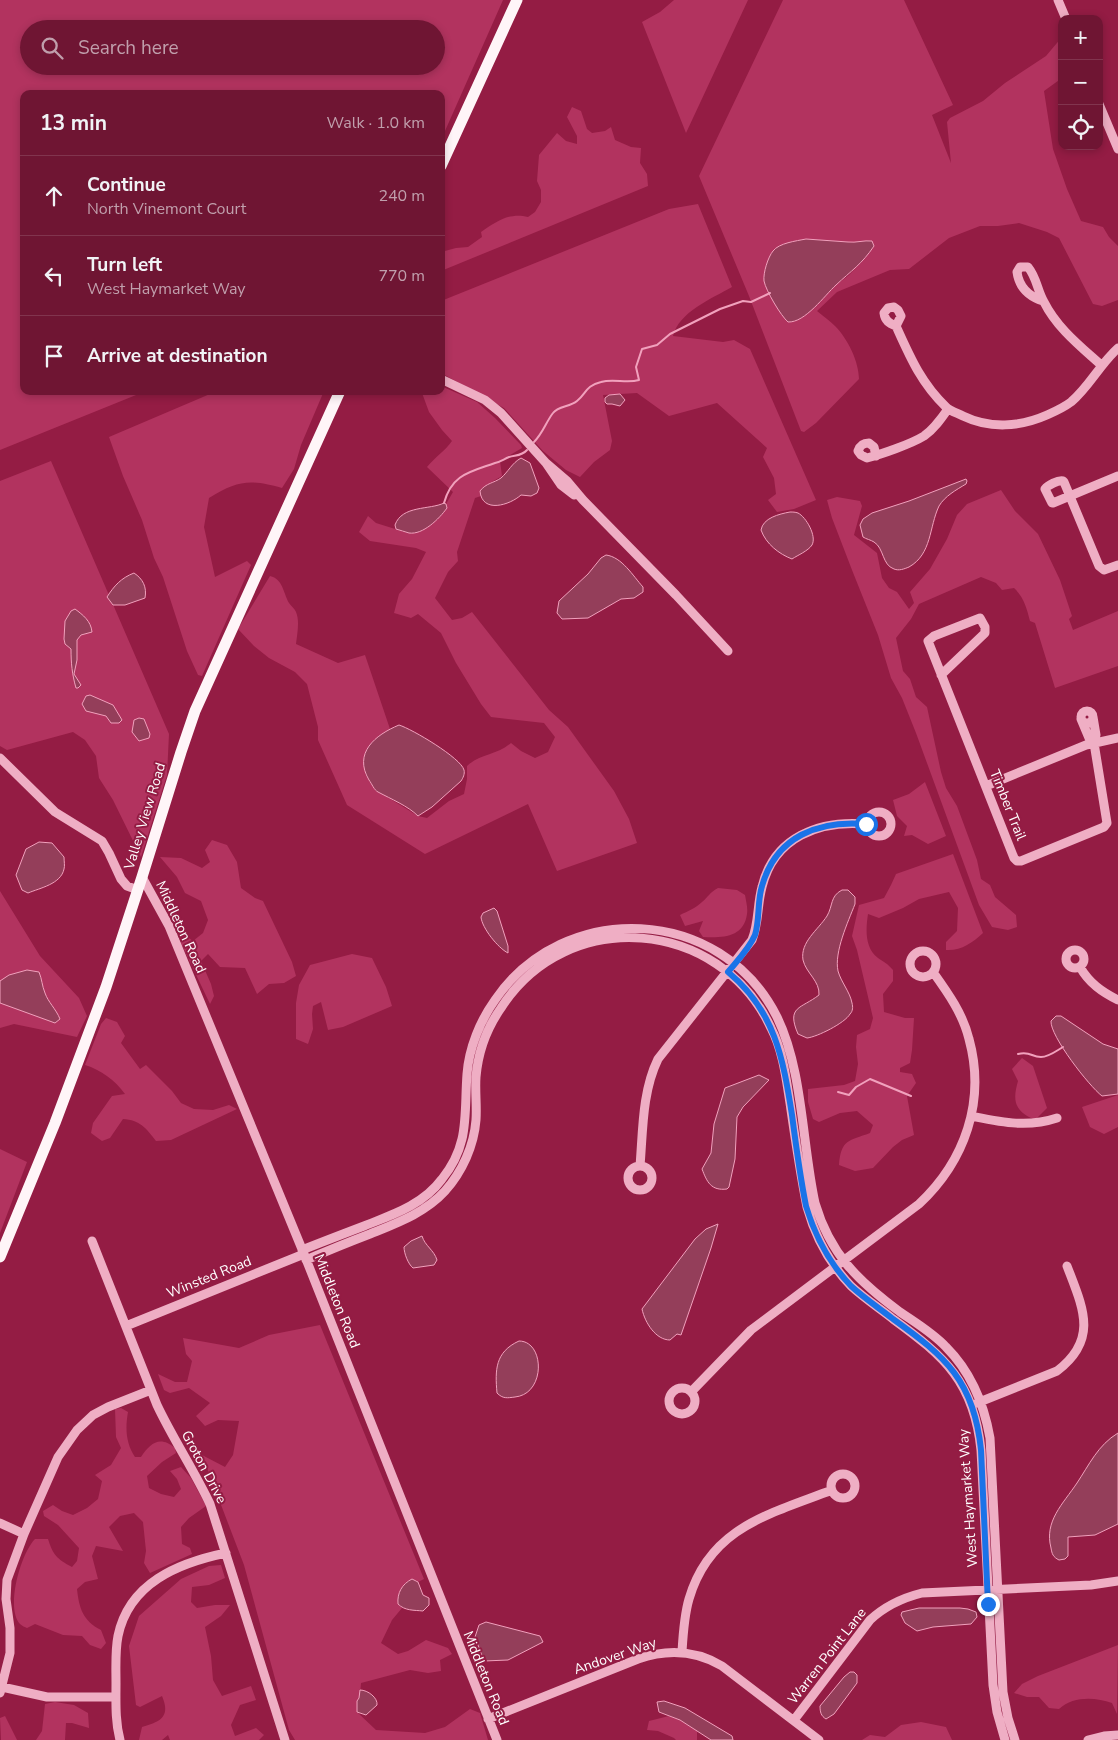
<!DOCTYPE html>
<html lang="en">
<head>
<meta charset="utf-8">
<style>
  :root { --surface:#6f1533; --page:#77223f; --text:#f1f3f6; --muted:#c09fac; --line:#81344e }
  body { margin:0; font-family:"Nunito Sans",sans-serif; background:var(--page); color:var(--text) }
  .controls { position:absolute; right:15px; top:15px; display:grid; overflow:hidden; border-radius:10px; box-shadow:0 2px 8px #0003 }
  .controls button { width:45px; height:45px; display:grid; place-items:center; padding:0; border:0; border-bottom:1px solid var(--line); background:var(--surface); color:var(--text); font:25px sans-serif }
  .stop { position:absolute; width:15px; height:15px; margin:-11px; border:4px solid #1a73e8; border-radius:50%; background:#fff }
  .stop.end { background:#1a73e8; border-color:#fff; box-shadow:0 1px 5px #0008 }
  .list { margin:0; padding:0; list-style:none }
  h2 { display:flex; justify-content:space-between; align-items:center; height:65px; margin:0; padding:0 20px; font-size:21px }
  h2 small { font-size:16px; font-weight:400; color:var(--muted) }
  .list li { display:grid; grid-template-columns:32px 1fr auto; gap:15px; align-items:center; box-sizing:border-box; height:80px; padding:0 20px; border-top:1px solid var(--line) }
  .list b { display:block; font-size:19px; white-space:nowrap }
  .list p { margin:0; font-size:16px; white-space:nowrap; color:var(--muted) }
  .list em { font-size:16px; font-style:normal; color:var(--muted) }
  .icon { flex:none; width:28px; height:28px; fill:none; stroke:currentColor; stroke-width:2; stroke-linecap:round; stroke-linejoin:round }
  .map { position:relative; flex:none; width:1118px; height:1740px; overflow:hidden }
  .search { position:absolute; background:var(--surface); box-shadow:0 2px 8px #0003; left:20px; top:20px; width:425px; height:55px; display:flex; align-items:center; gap:12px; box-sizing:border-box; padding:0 18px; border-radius:28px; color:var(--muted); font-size:19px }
  .panel { position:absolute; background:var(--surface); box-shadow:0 2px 8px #0003; left:20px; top:90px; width:425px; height:305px; border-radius:10px }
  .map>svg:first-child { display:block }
</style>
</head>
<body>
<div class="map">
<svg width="1118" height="1740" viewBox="0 0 1118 1740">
  <rect width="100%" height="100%" fill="#941c44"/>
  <path fill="#b2335f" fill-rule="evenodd" d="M0,0H503L441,140V94H24V391H146L0,450ZM29,29H436V66H29Z
    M674,0H748L686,133L642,22L660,12Z
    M783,0H904L953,105L932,115L951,163L947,122L950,118L983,101L1005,83L1046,56L1062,37V78L1044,91L1053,149L1067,189L1081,221L1103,227L1109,237L1118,246V300L1102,306L1093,304L1059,238L1047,232L1019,223L998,226H980L949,238L909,269L890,270L837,292L817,311C823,316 830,321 835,326C848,339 859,362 859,379L816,423L804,432L801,431L749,296L699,176ZM806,239C820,240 834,241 847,242C856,243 864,240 872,241L874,246L866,257L849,275L836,285L814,308L800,319H785L770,293L764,280L791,242Z
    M572,107L581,111L587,129L592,133L605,131L611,127L615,140L631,147L641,148L640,163L647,174L648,186L441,271V252L456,248L468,247L482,237L481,232C496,222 509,212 528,217L535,212L541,202V190L537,181L539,155L557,133L566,141L577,144V136L567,117Z
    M698,204L732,287C711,299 679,312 673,336L723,342L734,340L750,349L816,500L794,509L777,512L768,500L776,494L774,478L763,457L767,448L717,403L669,416L637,393L603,395L612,441L610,450L594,462L580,477L566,470L543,451L504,408L441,373V301L669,209Z
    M441,386L477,402L495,418L521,445L522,448L500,461L502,476L490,483L481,491V496L475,498L457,552L458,561L448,572L435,598L452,620L462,618L472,612L549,710L568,727L614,791L629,819L637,843L557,871L528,804L425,854L347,805L318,740V727L307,684L295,672L269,658L254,646L238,629L270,576C283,579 283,592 289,603C291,606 295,609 296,612C300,621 297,635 296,644L338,663L365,655L390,729L380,736L365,774L376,791L384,795L418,816L427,818L449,801L464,794L467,779V766C481,753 496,756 511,743L521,751L535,758L548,752L555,737L544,723L491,717L481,704L456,663L441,633L418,614L411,618L394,613L399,594L412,579L426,552L416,548L370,541L359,532L368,516L376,523L408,533H414L432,524L447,508L446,504L453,492L427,467C435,457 445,451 452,441L442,430L429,412L422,393L395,394L392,391H441Z
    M217,391H324L301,445L294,469L282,488C250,479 238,480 209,498L204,527L215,577L247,561L251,565L202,676L198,675L187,651L163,577L154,558L142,520L123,476L109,437Z
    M51,461L169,734L167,775L141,857L113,800L99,778L96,756L85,740L73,732L7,750L0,746V481Z
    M1001,490L1015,511L1038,534L1060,580L1072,616L1069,619L1073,630L1118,611V666L1055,688L1035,623L1030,621C1027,609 1024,597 1014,588L1002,590L996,583L981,577L919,604L911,619L896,638L903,671L910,679L916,697L927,707L941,772L946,788L957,806L977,860L981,879L990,885L995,897L1016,915L1017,927L1008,930L992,927L979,905L916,733L902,698L891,678L878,635L852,570L832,518L827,500L837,497L860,501L862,506L854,535L877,553L882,578L889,588L897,592L909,609L914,603L910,592L930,569L947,539L957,515L967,504Z
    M925,782L946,836L928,844L912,835L904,836L907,826L897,816L893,800L909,794Z
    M212,840L227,845L237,862L241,888L255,898L263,901L292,962L296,976L284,983L269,984L257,994L245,968L220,967L208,954L201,961L211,984L214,996L210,1004L180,941L181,932L193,941L203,933L208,920L201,901L185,893L177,877L160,857L181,858L202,868L210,862L205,850Z
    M953,854L983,933C972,943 961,951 946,950V942L957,931L958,908L949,892L919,899L903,908L879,918L868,914C866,928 864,947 878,958C884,962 888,964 893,970V981L883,994L884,1012L905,1018H914L912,1050L910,1063L900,1068V1072L912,1074L916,1083L907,1096L914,1135L902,1140L893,1147L873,1168L855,1171L839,1165C841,1139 849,1141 870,1133L873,1125L857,1111L840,1113L819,1122L813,1119L808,1102V1089L844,1085L855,1081L858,1064L856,1047L857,1035L870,1029L873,1018L857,950L852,936L859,905L884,898L891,885L896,874Z
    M718,888L737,890L745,895C746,901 748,908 747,914C744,938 721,938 703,937L699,931L703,921L685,926L680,915C688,911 696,908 702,902C709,896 709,893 718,888Z
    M0,891L40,956L79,998L87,1016L77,1037L14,1024L0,1028Z
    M352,954L372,958L386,987L392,1006L343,1027L328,1030L321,1002L313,1006L312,1014L313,1029L308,1044L296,1039V1003L299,985L310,965Z
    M106,1018L117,1022L125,1036L121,1043L140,1069L146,1065L172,1091L181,1103L194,1109L213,1110L229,1105L237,1109L171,1140L156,1141C146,1128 140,1120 123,1119L110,1138L102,1141L91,1133L93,1123L112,1096L125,1094C115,1080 101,1070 85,1065L101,1024Z
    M1022,1058L1033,1066L1047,1108L1035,1120C1015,1111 1012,1102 1018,1081L1012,1069Z
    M1118,1095V1127L1104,1134L1090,1127L1082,1107Z
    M0,1149L27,1162L0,1233Z
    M320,1325L424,1579L418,1582L416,1580L407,1581L398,1604L402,1608L392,1620L381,1643L398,1654L408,1651L426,1640L448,1648L452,1654L440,1660L441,1671L428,1673L410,1670L361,1683L360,1695L357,1702V1712L376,1730L425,1733L445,1727L470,1709L480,1713L488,1740H295L289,1730L244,1565L202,1455L225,1467L233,1455L239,1421L218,1420L205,1426L196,1416L210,1403L189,1388L170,1393L164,1390L158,1374L175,1382H187L192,1361L186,1354L183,1338L239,1348L269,1335Z
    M121,1408L128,1412C125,1429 126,1443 135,1457H141C150,1443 160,1435 175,1448L176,1453L162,1462L147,1476L149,1488L161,1494L174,1497L181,1489L177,1479L170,1471L181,1467L191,1478L206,1506L189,1518L181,1527L182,1544L190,1548L192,1554L150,1573L144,1563L146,1551L143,1522L134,1513L120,1516L109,1527L123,1551L96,1546L92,1556L98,1579L85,1582L77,1589C79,1608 83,1621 101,1630L106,1643L101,1649L90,1645L82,1636L63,1635L35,1624L27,1628C25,1627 22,1626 20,1624C5,1608 21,1553 35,1539H48C53,1555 57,1559 72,1567L77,1561L79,1548L58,1525L44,1516L43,1511L53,1505L62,1511L73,1515L87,1508L98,1499L102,1481L95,1475L111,1465L121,1448L116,1437L115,1409Z
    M221,1565L225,1578L209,1585L192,1587L191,1602L197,1608L215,1605H230L221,1616L205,1627L211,1656L213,1680L222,1696L251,1686L256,1700L240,1705L231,1725L235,1736L256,1728L264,1735L259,1740H170L168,1735L162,1740H139L142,1727C160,1722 171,1717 162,1696L140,1707L136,1705L129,1646L139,1616L181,1579L209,1566Z
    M1118,1645L1117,1714L1112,1703C1095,1697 1073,1696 1059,1709L1049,1708L1039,1697H1027L1014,1693L1022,1684L1038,1676Z
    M55,1702L74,1705L88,1713L89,1728L72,1723H66L65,1740H36L42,1731L45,1704Z
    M5,1716L17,1740H1L0,1718Z
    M669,1716L680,1720L697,1731V1740H676L674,1738L658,1731L647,1730L649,1721Z
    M921,1722L946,1727L952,1740H862L870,1735L885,1737L901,1725Z"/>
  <path fill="#943e5a" stroke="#f1a1bd" d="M806,239C820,240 834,241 848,242C856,243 864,240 872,241L874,246C862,264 851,271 836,285C825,295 805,323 788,322C781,316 766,291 764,281C763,273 768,257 773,251C779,243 796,241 806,239Z
    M620,394L625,400L620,406L612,404H607L605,402V398L609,395Z
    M521,458L530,463L539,488L537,493L531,496L521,495C510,505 482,514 480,491C486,483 494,483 501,478C508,472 512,463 521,458Z
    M966,479L967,481L966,484C956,490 945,496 939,506C929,527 932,554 909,567C904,569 899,571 894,569C882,565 884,548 874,542C871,540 866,539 863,537L860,525L863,519L872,513L909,501Z
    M444,503L446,504L447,508C439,519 423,535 409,533C405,532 400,530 396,529L395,525C402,505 430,510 444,503Z
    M790,512C793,512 795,512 798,513C806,517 817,536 812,545C808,551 798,555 792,559C779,554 766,544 761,530C763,518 779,514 790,512Z
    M606,555C622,557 633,576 643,587V592L634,598L621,599L588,618L562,619L557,613L559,601L588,574L601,558Z
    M134,573C143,579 147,587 145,598L125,605H113L107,597C114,586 121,578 134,573Z
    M75,609C83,615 91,621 92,632L81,635L77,640V660L74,674L81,685L78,688H76C72,674 71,663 71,649L65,644L64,639L65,621L71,611Z
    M90,695L113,705L122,720L119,723H111L106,716L86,711L82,704L86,696Z
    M139,718L144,719L150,734L149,738L139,741L132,732L134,720Z
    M399,725C412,729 461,758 464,770C465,774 463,778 461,781L432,807L418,816C408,806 391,799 378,792C374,790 372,784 369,780C353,753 375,735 399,725Z
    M39,842L52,843L64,857C64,861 65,866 64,869C61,884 40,888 28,893L22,890L16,875L26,849Z
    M842,890H848L855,897V904C848,922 834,952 838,971C841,982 850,992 852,1003C853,1007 853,1011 850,1014C845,1023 817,1037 807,1038L798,1034C786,1006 801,1009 819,995C820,981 806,973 803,960C800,942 818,930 827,916C833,906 830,896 842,890Z
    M494,908L497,911L508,946V953C498,948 482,928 481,917L483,913Z
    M27,970L39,972C42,979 42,986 45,993C48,1002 56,1009 60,1019L55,1023L0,1003V981L9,975Z
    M1056,1016H1061L1103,1044L1118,1049V1094L1102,1096C1089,1086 1050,1036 1051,1021Z
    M759,1075L769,1080L743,1107L737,1117L735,1159L729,1187L727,1189C711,1191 707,1182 702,1169L711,1153L714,1124L725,1088Z
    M718,1224L711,1248L681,1335L677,1334L670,1340C656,1340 645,1323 642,1309L695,1239L706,1229Z
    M422,1236C425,1246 434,1250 437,1260L434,1265L413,1268C408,1264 404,1253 404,1247L411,1241Z
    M519,1341C545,1341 546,1394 515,1397C507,1398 503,1399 497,1393C495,1370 495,1352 519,1341Z
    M1118,1433V1524L1095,1535L1068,1537V1556L1065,1559L1059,1560C1053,1557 1052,1554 1051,1548C1044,1521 1063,1504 1077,1483C1089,1465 1098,1445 1118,1433Z
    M412,1579L418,1582L423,1595L429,1598V1605L423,1611C414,1610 405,1611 398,1604C397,1593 402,1584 412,1579Z
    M919,1608H960L968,1609L976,1612L977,1617L971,1624L933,1627L917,1631L905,1623L901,1615L902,1612Z
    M486,1622L540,1636L543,1642L508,1660L484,1661L475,1637L479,1625Z
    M850,1672H854L857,1675V1683L834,1714L826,1719C821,1716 820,1712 820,1706L844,1677Z
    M360,1690C368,1690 378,1698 377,1705L366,1715L357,1712V1701L359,1698Z
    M664,1701L685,1708L732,1736L733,1740H711L680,1720L659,1712L657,1702Z"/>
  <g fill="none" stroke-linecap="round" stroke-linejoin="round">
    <path stroke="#f1a1bd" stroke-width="2" d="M534,442C543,433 546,422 553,413C558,406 570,407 577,401C587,393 585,386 601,382C614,378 626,384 639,380L636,367L642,349L657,345L670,334L720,309L743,301L751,302L770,293
      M444,503C452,474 470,472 495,463C500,462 504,459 509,457C516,455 522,456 527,450
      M1018,1054C1031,1051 1031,1057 1041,1057C1049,1057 1056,1051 1063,1047
      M838,1092L849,1095L856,1087L870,1079L911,1096"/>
    <path stroke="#efaec4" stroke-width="9" d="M1058,0L1066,19
      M1099,104L1118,149
      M1043,301C1028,296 1019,287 1017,272L1020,267H1028C1037,278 1037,290 1044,302C1057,328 1080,346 1101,365
      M896,326L901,316L898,310L894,307L888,308L884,313C885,321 889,323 896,326C910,357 921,383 946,407C950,411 957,413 963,416C990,429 1020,427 1047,415C1056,411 1063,408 1071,402C1089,387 1100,364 1118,348
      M441,379L485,400L501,413L546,463L561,485L574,495
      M876,456L874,447L869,443C863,443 860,445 858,451L861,455L867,458C882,454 911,444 924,436C934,429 941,419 948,409
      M546,463L567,481L583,500L676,595L728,651
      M1118,476L1053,503H1052L1045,489C1048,485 1058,480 1063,481L1064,482L1099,566L1104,570L1118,565
      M941,675L985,633V627L980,618L934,636L928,641L1014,858L1017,861H1021L1104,827L1107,823L1094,743L1096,735L1093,717
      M1081 717a6 6 0 1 1 12 0a6 6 0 1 1-12 0Z
      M1081,719L1089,738L1094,743
      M0,758L55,812L102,841L109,853L121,879L127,886L138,890
      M986,786L1086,745L1118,738
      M867 824a12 12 0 1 1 24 0a12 12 0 1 1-24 0Z
      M142,877L169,926L304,1254L497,1740
      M1066 959a9 9 0 1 1 18 0a9 9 0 1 1-18 0Z
      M910 964a13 13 0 1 1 26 0a13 13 0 1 1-26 0Z
      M1080,967C1089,983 1102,992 1118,1000
      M971,1116C1001,1122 1027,1128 1057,1118
      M628 1178a12 12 0 1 1 24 0a12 12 0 1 1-24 0Z
      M640,1166C643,1130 642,1092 658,1059L752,940C759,923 757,905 762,887C774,837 819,820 866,824
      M92,1241L157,1405C173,1439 194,1470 210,1504L285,1740
      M302,1250C322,1242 343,1234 364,1226C392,1215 423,1205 442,1179C470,1145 464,1114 467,1074C469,1048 480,1021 495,1000C564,899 721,905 777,1017C803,1070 802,1144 815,1203C830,1254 858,1281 900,1312C916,1323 933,1333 946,1347C971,1372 984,1404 990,1438L1003,1692L1008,1718L1015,1740
      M306,1260C327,1251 349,1242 370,1234C397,1223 425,1213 445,1191C462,1172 474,1146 476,1120C477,1106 475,1091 476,1077C478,1053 487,1028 501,1008C567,905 720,918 771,1028C783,1051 786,1078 790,1103C795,1138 800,1172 807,1207C815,1236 830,1264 851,1286C864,1298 879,1308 893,1319C945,1357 974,1382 981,1450L993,1685L997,1712L1005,1740
      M126,1326L304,1254
      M669 1401a13 13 0 1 1 26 0a13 13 0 1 1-26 0Z
      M691,1392L751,1330L919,1204C965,1161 986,1101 969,1039C963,1014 948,993 933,972
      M977,1403L1057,1371C1099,1339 1083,1308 1067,1266
      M831 1486a12 12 0 1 1 24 0a12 12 0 1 1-24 0Z
      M0,1523L24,1534
      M682,1652C683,1635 684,1616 689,1599C710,1527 770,1514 832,1490
      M2,1687L47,1697H116
      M0,1693L10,1653V1628L6,1599L7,1580L24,1534L58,1457L77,1430L93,1415L108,1407L151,1390
      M488,1719L638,1659C667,1649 695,1650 722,1666L819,1740
      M794,1720L870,1620C885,1606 902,1598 922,1593L1091,1585L1118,1581
      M120,1740C115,1721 116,1702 116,1683C116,1667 115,1651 118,1636C129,1583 178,1563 226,1553
      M1088,1740L1104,1736L1118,1735"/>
    <path stroke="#fff5f8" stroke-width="11" d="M441,166L517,0
      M0,1257L55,1123L106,987L142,877L181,752L195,711L340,391"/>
  </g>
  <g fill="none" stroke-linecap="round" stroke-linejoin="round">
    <path stroke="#1a73e8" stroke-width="6" d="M866,824C819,820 776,836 762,886C757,902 760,919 755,935C749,949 737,961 728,972C775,1011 783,1058 792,1115C796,1146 800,1176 806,1206C815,1236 830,1264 851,1286C864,1298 879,1308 893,1319C946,1357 974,1381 981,1450L988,1604"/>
  </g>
  <g text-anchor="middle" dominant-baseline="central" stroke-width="4" stroke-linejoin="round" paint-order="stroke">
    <g font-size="14" fill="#fff" stroke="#941c44">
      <text transform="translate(1008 805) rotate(68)">Timber Trail</text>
      <text transform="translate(145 816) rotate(-73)">Valley View Road</text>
      <text transform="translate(181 927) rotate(65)">Middleton Road</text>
      <text transform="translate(209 1277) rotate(-22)">Winsted Road</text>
      <text transform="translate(337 1301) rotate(68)">Middleton Road</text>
      <text transform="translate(204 1467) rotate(62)">Groton Drive</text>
      <text transform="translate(968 1498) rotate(-94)">West Haymarket Way</text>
      <text transform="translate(615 1656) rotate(-19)">Andover Way</text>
      <text transform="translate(827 1656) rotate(-52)">Warren Point Lane</text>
      <text transform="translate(486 1678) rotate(68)">Middleton Road</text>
    </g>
  </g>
</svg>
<div class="controls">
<button>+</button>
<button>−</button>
<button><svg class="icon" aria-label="locate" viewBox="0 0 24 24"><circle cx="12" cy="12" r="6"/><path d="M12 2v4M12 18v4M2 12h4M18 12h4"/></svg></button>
</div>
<div class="stop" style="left:866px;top:824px"></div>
<div class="stop end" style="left:988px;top:1604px"></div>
<div class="search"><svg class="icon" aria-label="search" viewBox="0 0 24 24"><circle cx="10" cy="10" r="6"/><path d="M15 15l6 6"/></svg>Search here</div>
<section class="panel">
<h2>13 min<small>Walk · 1.0 km</small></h2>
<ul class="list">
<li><svg class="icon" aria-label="ahead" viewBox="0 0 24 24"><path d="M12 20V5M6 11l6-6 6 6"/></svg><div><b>Continue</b><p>North Vinemont Court</p></div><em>240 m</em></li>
<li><svg class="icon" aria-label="left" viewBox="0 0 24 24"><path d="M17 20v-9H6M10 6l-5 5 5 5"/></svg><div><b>Turn left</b><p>West Haymarket Way</p></div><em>770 m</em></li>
<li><svg class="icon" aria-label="arrive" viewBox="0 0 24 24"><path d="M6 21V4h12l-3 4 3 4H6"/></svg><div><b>Arrive at destination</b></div></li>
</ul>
</section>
</div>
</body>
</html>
